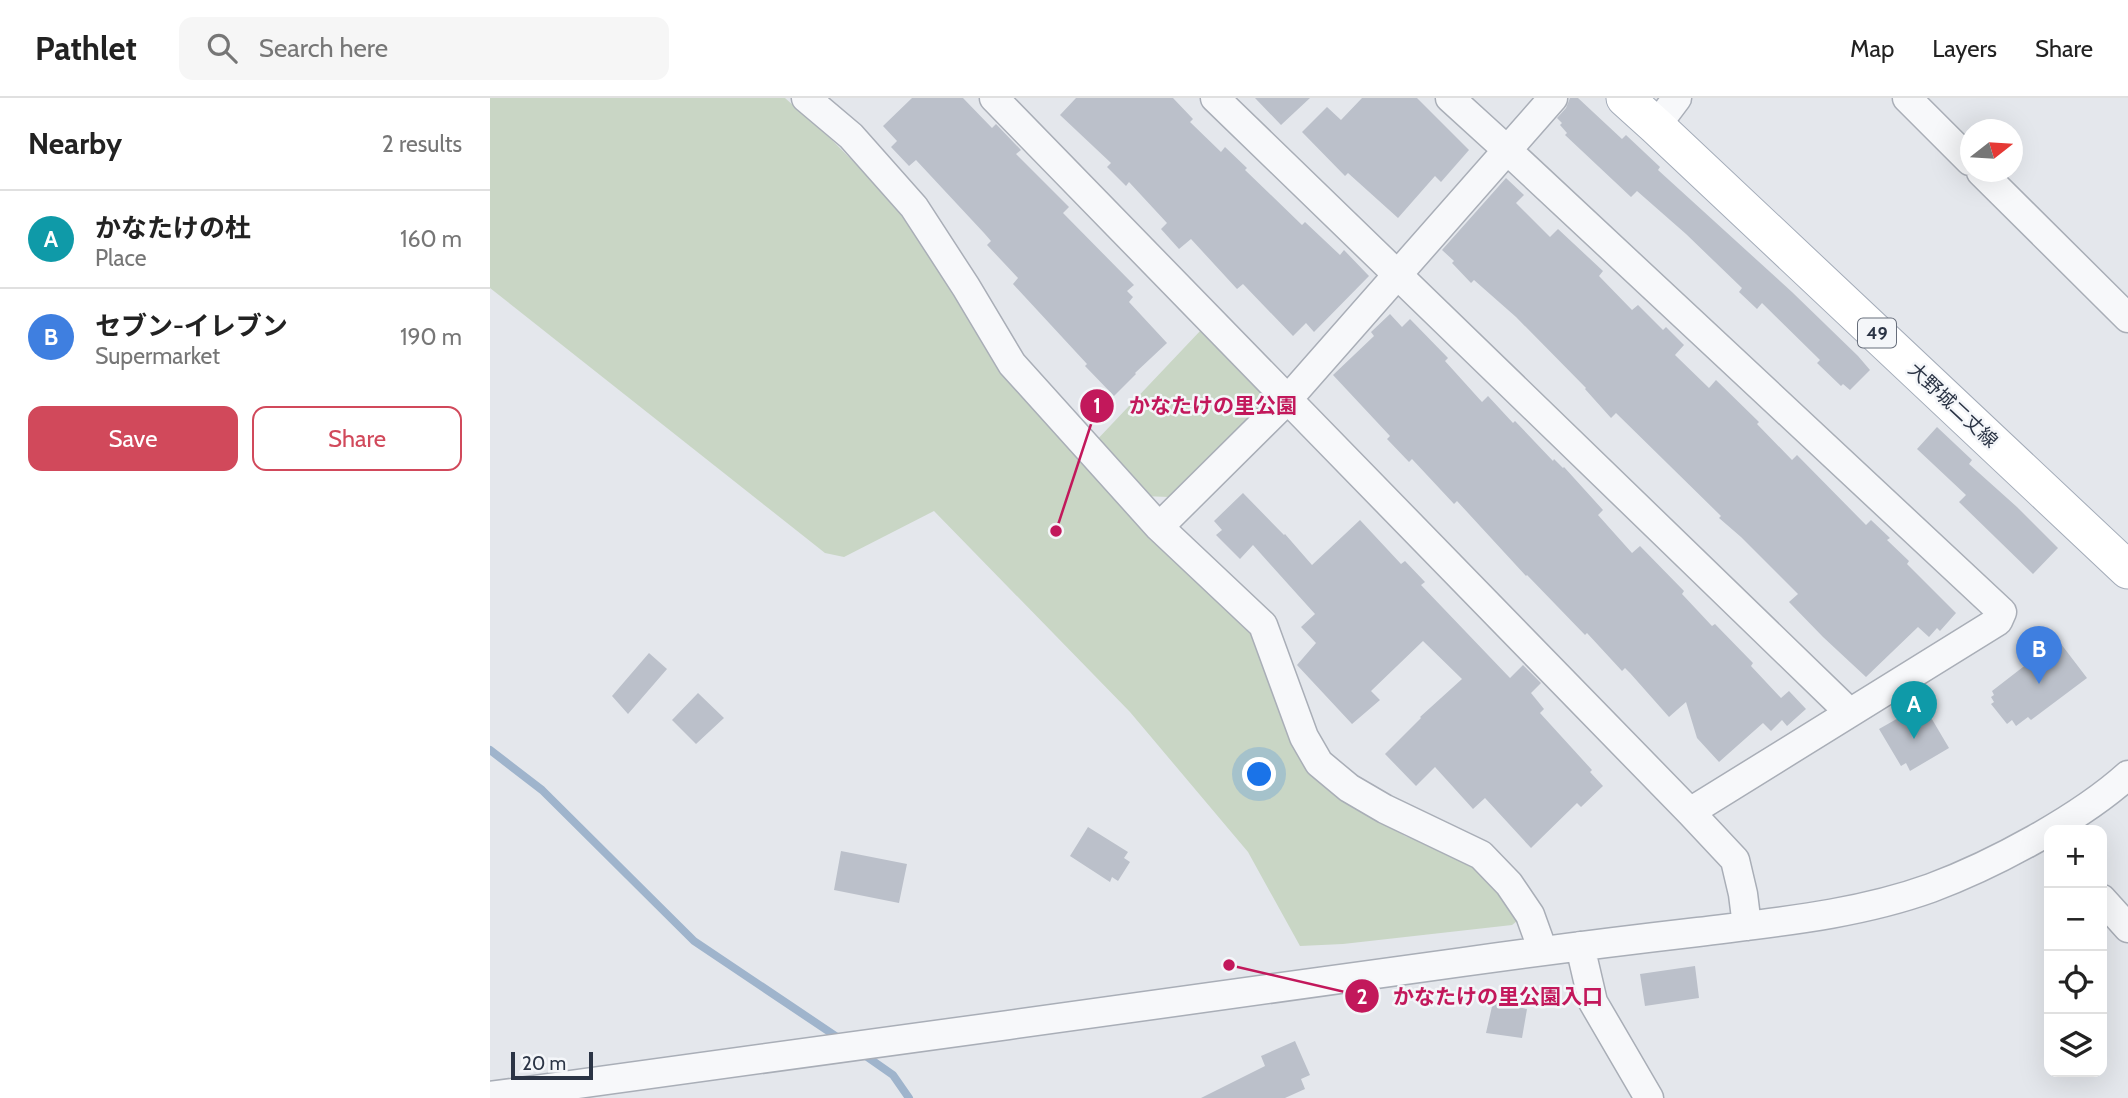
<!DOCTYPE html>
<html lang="en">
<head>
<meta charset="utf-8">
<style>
  :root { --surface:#fff; --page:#f6f6f6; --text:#222; --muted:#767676; --line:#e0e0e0; --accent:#d1495b }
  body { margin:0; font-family:Cabin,"Noto Sans JP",sans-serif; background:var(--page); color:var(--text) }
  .controls { position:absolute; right:21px; bottom:21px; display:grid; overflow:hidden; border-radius:14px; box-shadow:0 7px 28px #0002 }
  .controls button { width:63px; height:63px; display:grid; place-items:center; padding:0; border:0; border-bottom:2px solid var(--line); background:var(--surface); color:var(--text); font:35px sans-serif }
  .compass { position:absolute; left:1470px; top:21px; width:63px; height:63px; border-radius:50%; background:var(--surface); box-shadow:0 7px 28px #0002; rotate:73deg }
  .scale { position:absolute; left:21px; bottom:18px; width:82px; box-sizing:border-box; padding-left:7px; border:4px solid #2b3445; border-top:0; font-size:19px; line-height:24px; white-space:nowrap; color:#2b3445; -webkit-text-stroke:5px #f4f6f9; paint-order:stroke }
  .you { position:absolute; left:770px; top:677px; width:24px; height:24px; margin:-18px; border:5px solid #fff; border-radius:50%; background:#1a73e8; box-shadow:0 0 0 10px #1a73e833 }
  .badge { display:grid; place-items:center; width:46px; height:46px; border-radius:50%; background:var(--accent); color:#fff; font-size:23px; font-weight:700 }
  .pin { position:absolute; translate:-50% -58px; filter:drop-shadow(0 2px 4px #0008) }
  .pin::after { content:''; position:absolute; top:37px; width:24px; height:21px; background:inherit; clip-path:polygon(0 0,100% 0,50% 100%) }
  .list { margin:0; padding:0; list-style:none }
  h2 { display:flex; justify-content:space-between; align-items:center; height:91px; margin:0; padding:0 28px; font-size:30px }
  h2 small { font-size:23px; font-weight:400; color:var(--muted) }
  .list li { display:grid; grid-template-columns:46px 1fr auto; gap:21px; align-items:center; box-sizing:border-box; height:98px; padding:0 28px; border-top:2px solid var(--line) }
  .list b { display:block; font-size:26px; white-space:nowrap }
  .list p { margin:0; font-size:23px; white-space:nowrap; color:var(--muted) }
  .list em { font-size:23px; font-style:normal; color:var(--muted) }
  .actions { display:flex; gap:14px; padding:21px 28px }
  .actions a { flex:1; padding:16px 0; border:2px solid var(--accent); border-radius:14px; text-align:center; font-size:24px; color:var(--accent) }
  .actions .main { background:var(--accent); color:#fff }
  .icon { flex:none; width:38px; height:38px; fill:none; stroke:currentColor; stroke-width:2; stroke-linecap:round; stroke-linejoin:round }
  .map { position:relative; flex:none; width:1638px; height:1000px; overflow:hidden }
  header { display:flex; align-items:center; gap:42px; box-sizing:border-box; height:98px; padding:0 35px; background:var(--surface); border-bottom:2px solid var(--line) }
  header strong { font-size:33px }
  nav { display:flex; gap:38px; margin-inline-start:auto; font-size:24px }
  .search { width:490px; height:63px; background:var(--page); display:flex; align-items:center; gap:18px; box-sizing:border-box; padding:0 24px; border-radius:14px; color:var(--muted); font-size:26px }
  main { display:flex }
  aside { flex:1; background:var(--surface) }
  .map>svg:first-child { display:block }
</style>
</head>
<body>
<header>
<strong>Pathlet</strong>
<div class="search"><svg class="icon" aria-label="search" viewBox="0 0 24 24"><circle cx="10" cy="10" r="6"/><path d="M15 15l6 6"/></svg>Search here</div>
<nav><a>Map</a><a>Layers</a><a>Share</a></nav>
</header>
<main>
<aside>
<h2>Nearby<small>2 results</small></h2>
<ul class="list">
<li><span class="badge" style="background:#0f9aa8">A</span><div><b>かなたけの杜</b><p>Place</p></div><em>160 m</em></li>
<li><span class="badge" style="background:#3f7fe0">B</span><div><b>セブン-イレブン</b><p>Supermarket</p></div><em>190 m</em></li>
</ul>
<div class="actions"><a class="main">Save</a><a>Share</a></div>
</aside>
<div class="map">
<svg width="1638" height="1000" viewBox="0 0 1638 1000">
  <rect width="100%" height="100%" fill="#e4e7ec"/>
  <path fill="#c9d6c5" d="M0,0H295L342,42L408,109L511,271L763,531L826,678L915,738L986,763L1031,820L1022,827L853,846L810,848L758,754L640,614L444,413L354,459L335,455L0,190Z
    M711,232L779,301L679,399L652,398L603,346Z"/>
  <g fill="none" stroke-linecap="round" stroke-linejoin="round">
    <path stroke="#9fb4cc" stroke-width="8" d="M0,652L52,692L204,843L353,943
      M373,956L403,977L419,1000"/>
  </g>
  <path fill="#bbc0ca" d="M422,0H473L502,30L506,26L531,52L526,56L579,109L573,115L644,187L637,193L643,199L639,204L677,245L645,275L646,276L624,298L595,268L597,266L523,186L528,180L497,147L501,143L494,135L426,62L419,68L401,49L407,43L393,28Z
    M586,0H683L703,21L700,24L731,54L735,49L757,70L755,72L812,127L815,124L850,157L854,152L879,178L824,234L816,225L803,238L753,186L747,191L701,141L689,151L671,131L677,125L639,84L636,88L617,69L621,65L570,17Z
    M765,0H820L791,27Z
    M872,0H927L979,52L951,84L945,78L908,120L858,75L855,78L812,34L837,9L851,22Z
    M1080,0H1088L1132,41L1136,37L1170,69L1168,72L1302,194L1368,258L1380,272L1360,292L1353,286L1351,288L1327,265L1330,262L1272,205L1267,211L1249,194L1252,190L1196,136L1147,93L1141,99L1075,37L1077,35L1070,27L1072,25L1067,20L1076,10Z
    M1016,80L1034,97L1026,105L1060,139L1068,131L1113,173L1109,178L1142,212L1148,207L1173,232L1176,229L1194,247L1185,257L1219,290L1226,282L1269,324L1267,326L1302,362L1307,357L1376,427L1381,422L1400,440L1397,442L1419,463L1417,466L1466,515L1450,533L1447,530L1439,539L1428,529L1376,579L1333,539L1299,504L1308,496L1251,439L1229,420L1231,418L1126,315L1121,320L1095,291L1096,290L1026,219L984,182L981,185L962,165L964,163L952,152Z
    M900,216L912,229L920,221L958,260L955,263L992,304L998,298L1023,325L1025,323L1063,363L1064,361L1073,370L1074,369L1113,412L1108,417L1142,455L1150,448L1194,493L1192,496L1222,528L1225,526L1263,565L1261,568L1291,600L1299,593L1316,611L1297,628L1292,622L1281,633L1273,625L1229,664L1207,640L1196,604L1179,619L1140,575L1135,570L1132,573L1097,535L1095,537L1037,477L1036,478L967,403L964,406L922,361L919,364L897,341L900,338L843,277L884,238L881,234Z
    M1447,329L1482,362L1479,366L1527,409L1568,450L1543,476L1469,404L1476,397L1427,351Z
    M753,395L794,437L795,436L822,467L870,422L911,466L915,463L935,484L931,487L1020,580L1033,567L1051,585L1041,595L1054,611L1050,615L1102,672L1100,674L1113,688L1091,709L1087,705L1041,750L995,700L983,711L945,669L926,688L895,656L931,620L930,619L972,581L933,543L881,593L890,602L862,626L807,567L826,545L811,529L825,516L763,447L750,461L726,437L732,432L724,423Z
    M1568,542L1597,580L1541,622L1538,619L1526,628L1522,622L1517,626L1501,606L1504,604L1501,599L1504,597L1502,593Z
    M159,555L177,571L138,616L122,598Z
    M208,595L234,620L206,646L182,622Z
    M1433,606L1459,650L1420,673L1416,665L1411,668L1389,631Z
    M598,729L638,754L634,760L640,764L628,783L622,779L620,784L580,758Z
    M351,753L417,766L409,805L344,792Z
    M1205,868L1209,900L1155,908L1150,876Z
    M1003,904L1037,911L1032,940L996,935Z
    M805,943L820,977L811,981L815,991L795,1000H711L775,968L771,958Z"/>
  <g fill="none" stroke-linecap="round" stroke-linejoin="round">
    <defs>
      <path id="minor" d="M316,0L361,38L424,109L476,189L522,266L669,429L773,527L814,639L829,665L859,690L895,711L991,757L1019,786L1040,817L1053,853
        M504,0L1200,714L1508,523L1512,514L1016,51L960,0
        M725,0L1359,614
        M1417,0L1480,63
        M1166,28L1187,0
        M1491,74L1638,220
        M669,429L798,301L1063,0
        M1200,714L1245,762L1253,796L1257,828
        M1612,801L1638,830
        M1090,848L1103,904L1159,1000
        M0,998C324,954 649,909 973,864C1051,853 1130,843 1208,834C1286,824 1366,817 1441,790C1503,767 1589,721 1638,677"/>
      <path id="major" d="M1135,0L1166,28L1638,472"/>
    </defs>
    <use href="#minor" stroke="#a9aeb7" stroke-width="31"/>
    <use href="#major" stroke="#a3abb8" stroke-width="39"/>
    <use href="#minor" stroke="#f7f8fa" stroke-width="28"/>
    <use href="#major" stroke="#fff" stroke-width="37"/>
  </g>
  <g text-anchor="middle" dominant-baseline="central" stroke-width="5" stroke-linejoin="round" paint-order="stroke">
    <rect fill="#f4f6f9" stroke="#676e7b" stroke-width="2" x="1368" y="220.5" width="38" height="29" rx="5"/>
    <g font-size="18" font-weight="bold" fill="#2b3445">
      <text x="1387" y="235">49</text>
    </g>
    <g font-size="19" fill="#2b3445" stroke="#f4f6f9">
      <text transform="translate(1463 307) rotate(43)">大野城二丈線</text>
    </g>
  </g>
  <path fill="none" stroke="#c2185b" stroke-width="2.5" d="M566 433L607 308M739 867L872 898"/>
  <g fill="#c2185b" stroke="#f4f6f9" stroke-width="2.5">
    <circle cx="566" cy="433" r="7"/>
    <circle cx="739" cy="867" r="7"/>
    <circle cx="607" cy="308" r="18"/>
    <circle cx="872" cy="898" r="18"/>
  </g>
  <g font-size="21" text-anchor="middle" font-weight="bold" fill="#fff">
    <text x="607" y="315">1</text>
    <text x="872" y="906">2</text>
  </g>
  <g font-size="21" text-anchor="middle" font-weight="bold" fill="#c2185b" stroke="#f4f6f9" stroke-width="5" stroke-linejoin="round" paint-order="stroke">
    <text x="723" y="315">かなたけの里公園</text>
    <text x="1008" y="906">かなたけの里公園入口</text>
  </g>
</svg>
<div class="controls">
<button>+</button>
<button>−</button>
<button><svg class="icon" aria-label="locate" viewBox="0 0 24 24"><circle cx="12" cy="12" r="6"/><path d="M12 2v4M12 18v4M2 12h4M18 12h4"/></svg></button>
<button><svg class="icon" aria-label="layers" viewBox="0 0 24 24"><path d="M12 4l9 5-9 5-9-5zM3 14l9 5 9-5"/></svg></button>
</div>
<svg class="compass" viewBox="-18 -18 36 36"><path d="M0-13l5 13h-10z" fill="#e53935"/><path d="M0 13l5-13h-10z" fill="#767676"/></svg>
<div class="scale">20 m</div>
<div class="you"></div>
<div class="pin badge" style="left:1424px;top:641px;background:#0f9aa8">A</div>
<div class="pin badge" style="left:1549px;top:586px;background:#3f7fe0">B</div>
</div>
</main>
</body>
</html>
